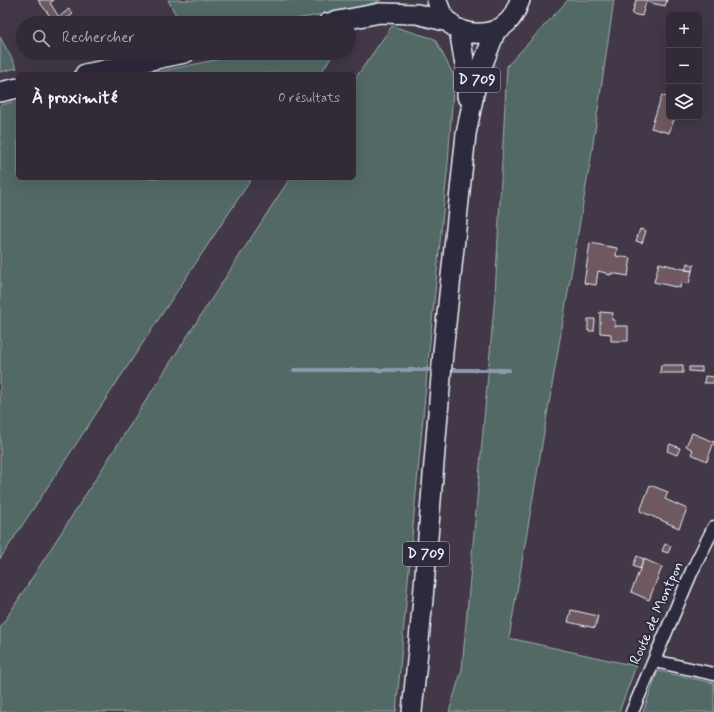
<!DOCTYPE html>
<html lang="fr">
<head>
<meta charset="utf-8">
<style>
  :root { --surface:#322a36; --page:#3a323e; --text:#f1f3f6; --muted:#a8a7ad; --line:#4d4651 }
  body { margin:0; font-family:Mynerve,sans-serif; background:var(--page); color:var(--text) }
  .controls { position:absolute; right:12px; top:12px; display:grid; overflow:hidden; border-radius:6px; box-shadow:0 4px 16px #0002 }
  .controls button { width:36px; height:36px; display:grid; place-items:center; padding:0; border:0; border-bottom:1px solid var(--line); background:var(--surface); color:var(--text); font:20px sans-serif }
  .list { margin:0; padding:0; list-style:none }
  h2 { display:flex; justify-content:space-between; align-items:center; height:52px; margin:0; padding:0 16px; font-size:17px }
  h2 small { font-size:13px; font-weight:400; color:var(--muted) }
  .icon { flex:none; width:22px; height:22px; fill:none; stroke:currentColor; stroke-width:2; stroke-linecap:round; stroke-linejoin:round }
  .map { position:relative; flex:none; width:714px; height:712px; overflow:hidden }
  .search { position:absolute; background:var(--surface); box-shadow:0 4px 16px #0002; left:16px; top:16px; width:340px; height:44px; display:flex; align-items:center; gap:10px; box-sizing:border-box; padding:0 14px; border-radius:22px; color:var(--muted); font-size:15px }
  .panel { position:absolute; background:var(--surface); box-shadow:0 4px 16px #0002; left:16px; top:72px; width:340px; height:108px; border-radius:6px }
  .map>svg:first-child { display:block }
</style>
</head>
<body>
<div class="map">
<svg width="714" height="712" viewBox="0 0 714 712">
  <rect width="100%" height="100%" fill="#423848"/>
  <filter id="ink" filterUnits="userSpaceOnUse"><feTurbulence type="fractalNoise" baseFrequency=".025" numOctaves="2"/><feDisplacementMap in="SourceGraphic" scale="8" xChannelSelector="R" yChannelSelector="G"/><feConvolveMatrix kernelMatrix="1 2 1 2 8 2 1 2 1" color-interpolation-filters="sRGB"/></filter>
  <g filter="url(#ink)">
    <path fill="#536965" stroke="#9eadae" d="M168,0H381L364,7L274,23H180Z
      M568,0H614L591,157L509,638L636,666L619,712H449L462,669L495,295L507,66Z
      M392,26L435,39L454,76L448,163L429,351L396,712H0V628L177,352L290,178H354V80Z
      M0,37L17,68L0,72Z
      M248,53H334L320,74H148Z
      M18,101V178H252L0,559V105Z
      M658,671L714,683V712H643Z"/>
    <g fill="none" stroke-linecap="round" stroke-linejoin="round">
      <path stroke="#8d9aac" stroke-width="4" d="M294,370H436
        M447,370H509"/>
    </g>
    <path fill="#6f5861" stroke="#e8f1f8" d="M38,0H54L50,3L59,17L69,9L73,14L61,23H55Z
      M636,0H667L665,6L646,2L642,16L632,14Z
      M662,95L669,98V117H675L669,133L651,128Z
      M640,229L646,231L642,243L636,241Z
      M590,243L617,248L616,256L631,258L628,276L611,273V275L606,274V273L598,271L596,285L584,283Z
      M659,263L692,271L689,284L681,282L680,288L654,282Z
      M687,263L694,265L692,271L685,270Z
      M600,312L613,313L612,320H615V326H628V341H611V334L600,333Z
      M588,319H595L594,331H588Z
      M661,365H683V373H660Z
      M689,367H702V372L689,371Z
      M705,376L714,377V383H704Z
      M692,433L714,442L707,461L691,454L693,450L686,446Z
      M670,444L680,448L677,455L667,451Z
      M650,485L668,492L665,499L687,509L679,528L640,511Z
      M665,544L671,546L668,553L662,551Z
      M637,556L644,559L640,569L633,566Z
      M644,559L662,567L649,600L631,592Z
      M571,610L598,616L595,628L568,622Z"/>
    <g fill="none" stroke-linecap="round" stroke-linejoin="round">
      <defs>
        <path id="street" d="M654,661L714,674
          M632,712L692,571L714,527"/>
        <path id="primary" d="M437,0C439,8 442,16 448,22C464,37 492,37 508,22C514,16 517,8 520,0
          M328,23L380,13L417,14L449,22
          M459,29L467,78V96
          M85,74L185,53
          M0,92L18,88
          M412,712L423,599L443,352L466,134L477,79L496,30"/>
      </defs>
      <use href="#street" stroke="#e8f1f8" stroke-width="15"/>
      <use href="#primary" stroke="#e8f1f8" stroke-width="22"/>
      <use href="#street" stroke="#2f2a3d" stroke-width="12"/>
      <use href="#primary" stroke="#2f2a3d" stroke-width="19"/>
    </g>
  </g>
  <g text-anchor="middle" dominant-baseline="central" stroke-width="4" stroke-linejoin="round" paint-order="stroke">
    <g fill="#2f2a3d" stroke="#b0b5c0" stroke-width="1">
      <rect x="454" y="68" width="46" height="24" rx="3"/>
      <rect x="403" y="542" width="46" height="24" rx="3"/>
    </g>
    <g font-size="14" font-weight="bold" fill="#e8f1f8">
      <text x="477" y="80">D 709</text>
      <text x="426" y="554">D 709</text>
    </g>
    <g font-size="15" fill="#e8f1f8" stroke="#2f2a3d">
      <text transform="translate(657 613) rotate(-66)">Route de Montpon</text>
    </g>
  </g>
</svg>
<div class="controls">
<button>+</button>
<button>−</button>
<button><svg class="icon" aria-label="layers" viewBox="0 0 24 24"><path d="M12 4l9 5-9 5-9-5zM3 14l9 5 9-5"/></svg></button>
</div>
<div class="search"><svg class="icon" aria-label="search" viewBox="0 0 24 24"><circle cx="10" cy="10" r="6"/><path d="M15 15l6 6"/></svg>Rechercher</div>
<section class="panel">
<h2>À proximité<small>0 résultats</small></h2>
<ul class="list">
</ul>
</section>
</div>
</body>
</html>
